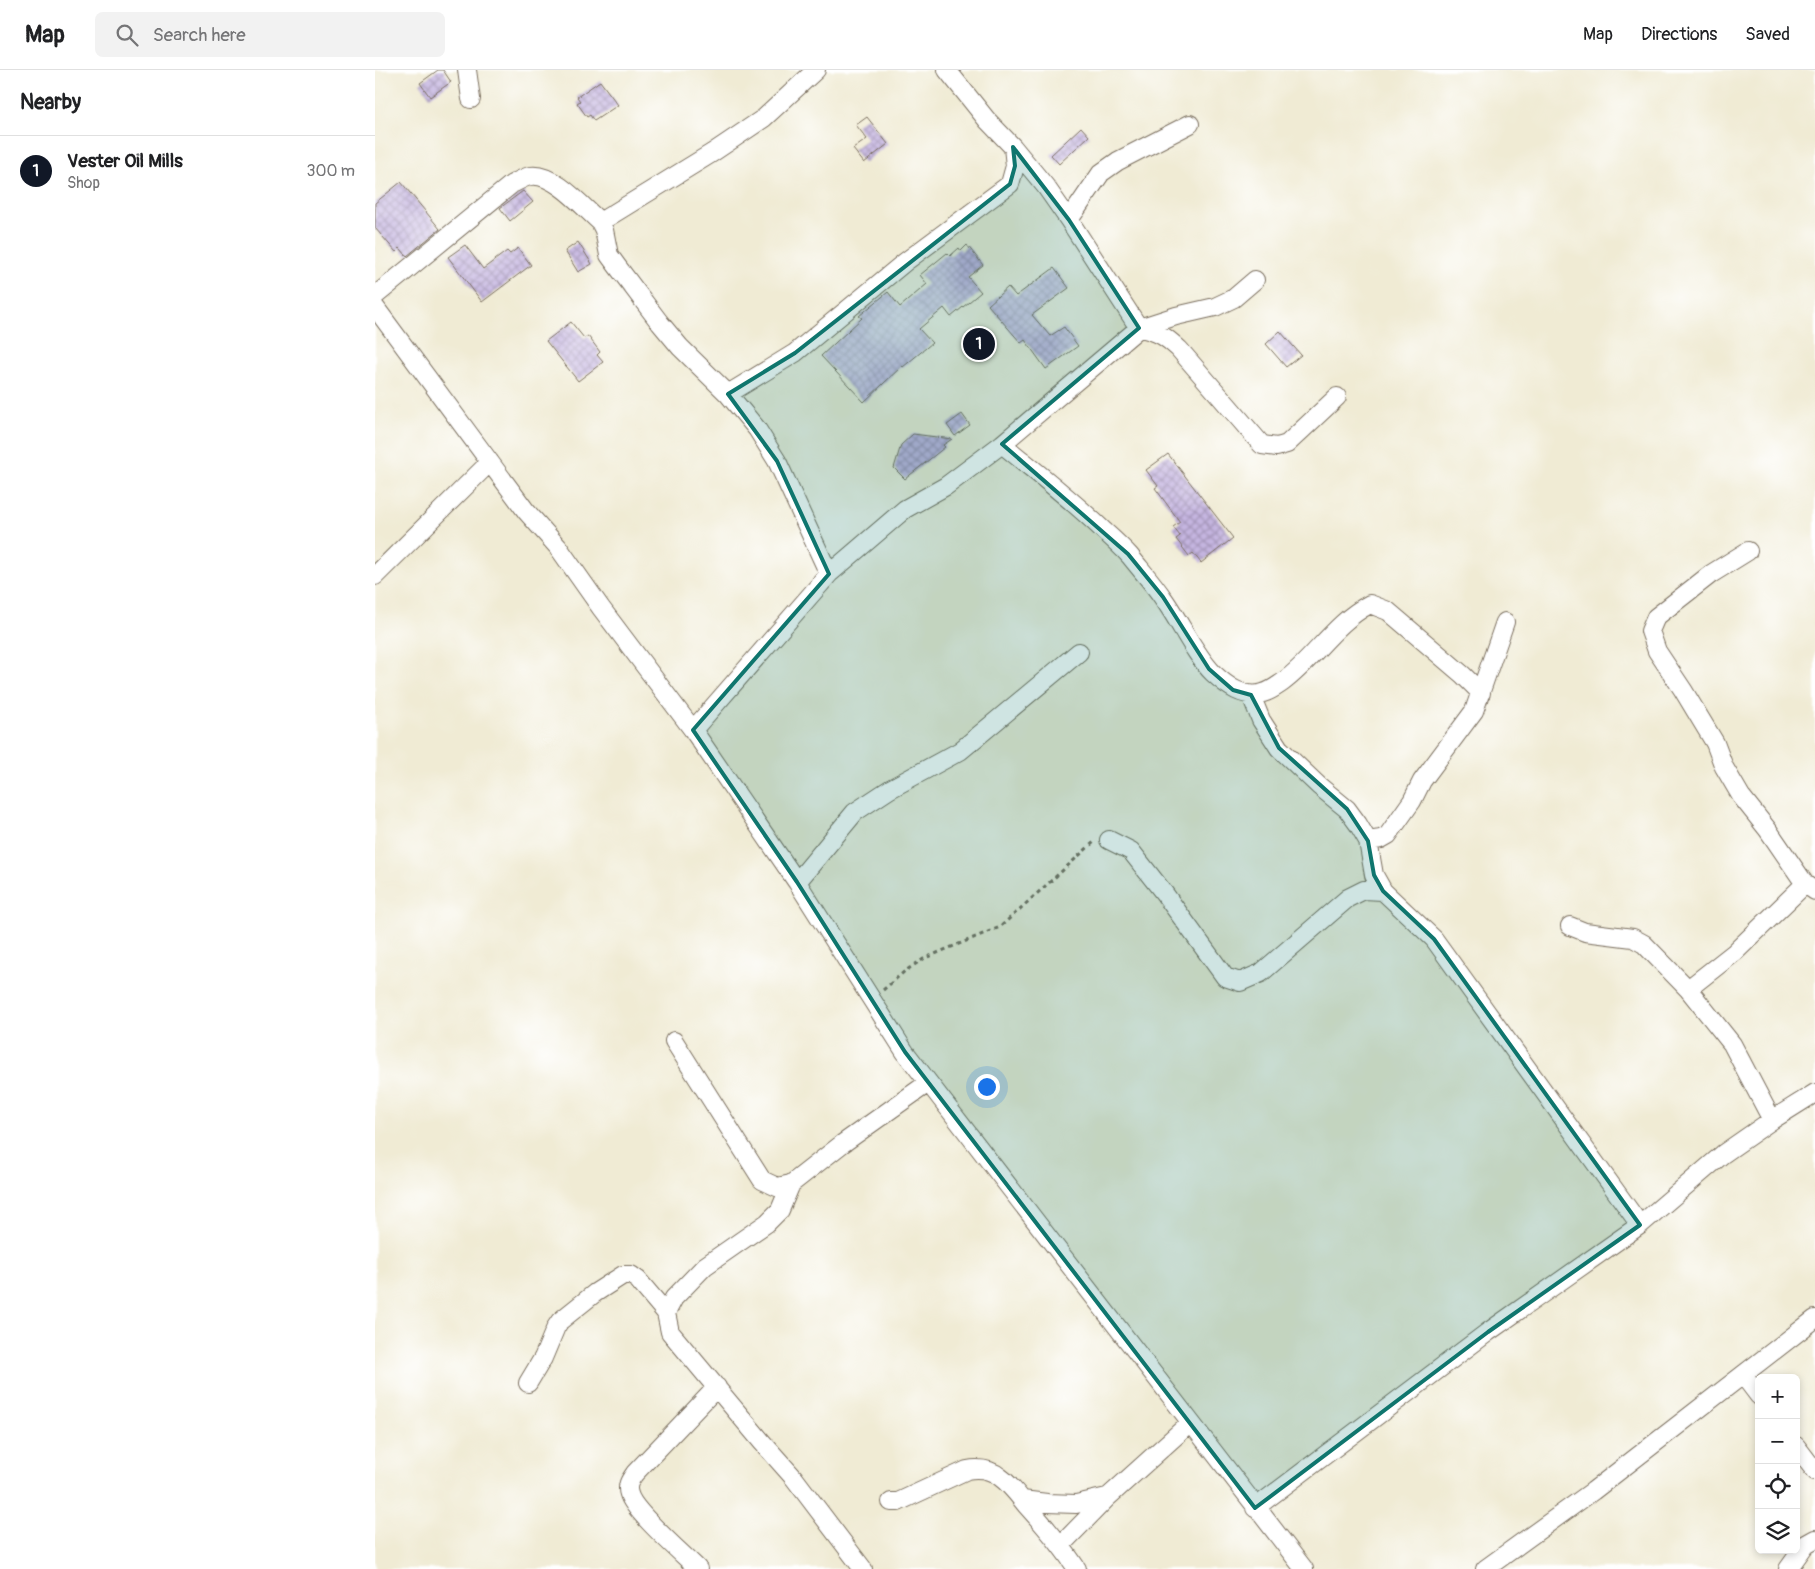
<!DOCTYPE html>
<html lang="en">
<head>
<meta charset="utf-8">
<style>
  :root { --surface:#fff; --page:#f2f2f2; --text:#202124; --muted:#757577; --line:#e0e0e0; --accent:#111827 }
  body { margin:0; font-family:Pangolin,sans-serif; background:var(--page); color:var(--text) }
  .controls { position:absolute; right:15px; bottom:15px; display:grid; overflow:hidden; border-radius:8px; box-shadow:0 2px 8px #0003 }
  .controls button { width:45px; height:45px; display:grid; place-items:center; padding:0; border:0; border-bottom:1px solid var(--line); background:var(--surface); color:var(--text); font:25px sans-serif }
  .you { position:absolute; left:611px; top:1016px; width:18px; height:18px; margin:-12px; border:4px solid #fff; border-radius:50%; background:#1a73e8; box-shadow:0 0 0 8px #1a73e833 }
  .badge { display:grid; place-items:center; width:32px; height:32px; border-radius:50%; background:var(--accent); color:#fff; font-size:16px; font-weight:700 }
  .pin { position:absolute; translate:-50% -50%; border:2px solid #fff; box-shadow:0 1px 5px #0006 }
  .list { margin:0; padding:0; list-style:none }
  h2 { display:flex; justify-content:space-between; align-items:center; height:65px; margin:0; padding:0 20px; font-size:21px }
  h2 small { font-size:16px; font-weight:400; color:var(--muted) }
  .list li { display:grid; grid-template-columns:32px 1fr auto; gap:15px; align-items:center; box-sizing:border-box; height:70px; padding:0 20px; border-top:1px solid var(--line) }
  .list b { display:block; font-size:19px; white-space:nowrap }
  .list p { margin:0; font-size:16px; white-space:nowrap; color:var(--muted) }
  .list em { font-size:16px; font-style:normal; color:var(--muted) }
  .icon { flex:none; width:28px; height:28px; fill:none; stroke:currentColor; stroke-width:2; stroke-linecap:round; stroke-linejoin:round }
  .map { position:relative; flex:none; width:1440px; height:1499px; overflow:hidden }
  header { display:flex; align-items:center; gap:30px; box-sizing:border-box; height:70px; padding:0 25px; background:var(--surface); border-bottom:1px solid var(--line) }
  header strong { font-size:24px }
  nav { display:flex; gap:28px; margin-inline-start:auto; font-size:18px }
  .search { width:350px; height:45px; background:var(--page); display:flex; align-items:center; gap:12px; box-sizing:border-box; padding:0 18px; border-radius:8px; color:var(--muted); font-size:19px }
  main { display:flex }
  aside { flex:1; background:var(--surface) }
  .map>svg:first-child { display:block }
</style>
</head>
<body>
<header>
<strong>Map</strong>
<div class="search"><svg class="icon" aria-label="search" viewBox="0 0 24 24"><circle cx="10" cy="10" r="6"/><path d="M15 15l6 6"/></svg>Search here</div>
<nav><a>Map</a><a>Directions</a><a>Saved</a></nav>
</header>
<main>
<aside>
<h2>Nearby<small></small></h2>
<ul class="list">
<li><span class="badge">1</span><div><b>Vester Oil Mills</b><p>Shop</p></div><em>300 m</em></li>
</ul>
</aside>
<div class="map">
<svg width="1440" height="1499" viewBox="0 0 1440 1499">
  <defs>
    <pattern id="building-cross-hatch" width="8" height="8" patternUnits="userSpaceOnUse" patternTransform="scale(1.25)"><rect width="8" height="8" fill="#c5b5e0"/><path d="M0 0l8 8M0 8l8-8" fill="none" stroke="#a193b5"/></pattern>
  </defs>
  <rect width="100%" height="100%" fill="#fff"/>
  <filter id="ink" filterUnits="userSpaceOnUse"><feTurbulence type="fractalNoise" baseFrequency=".02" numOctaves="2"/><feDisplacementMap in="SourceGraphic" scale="10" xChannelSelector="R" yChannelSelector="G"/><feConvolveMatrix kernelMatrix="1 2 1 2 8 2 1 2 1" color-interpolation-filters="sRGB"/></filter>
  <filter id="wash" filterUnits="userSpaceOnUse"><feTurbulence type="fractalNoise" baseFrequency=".0096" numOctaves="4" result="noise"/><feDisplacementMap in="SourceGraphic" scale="20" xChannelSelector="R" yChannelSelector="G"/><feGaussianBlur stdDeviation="1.12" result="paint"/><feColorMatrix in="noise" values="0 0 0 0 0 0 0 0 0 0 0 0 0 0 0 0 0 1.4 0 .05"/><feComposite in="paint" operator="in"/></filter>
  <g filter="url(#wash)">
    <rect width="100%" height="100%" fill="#f0ebd4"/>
    <g id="blocks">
      <path fill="url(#building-cross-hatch)" d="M63,0H68L76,12L55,27L45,13Z
        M225,11L243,35L219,51L215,45L212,47L202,33L205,31L202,27Z
        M492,47L513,74L489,93L478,79L492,69L481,55Z
        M706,57L714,66L684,94L676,85Z
        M26,112L65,159L32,186L25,178L21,182L0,158V133Z
        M148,121L158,132L135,151L125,138Z
        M203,172L217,194L203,202L190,181Z
        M90,175L108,199L132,181L135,184L143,178L156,195L107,232L73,187Z
        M592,175L608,195L593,207L606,222L576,247L569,238L544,259L557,273L528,297L527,296L489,332L446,286L487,248L484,246L513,222L525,237L552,214L545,205L572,183L575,186L584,178L586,181Z
        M679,198L694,218L657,245L675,266L689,257L703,276L671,299L650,270L646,273L613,235L633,217L641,226Z
        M196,252L209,268L213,266L225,282L222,285L228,292L203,311L171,271Z
        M905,261L926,285L911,297L891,274Z
        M587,344L595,355L580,366L572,355Z
        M538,364L577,369L568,375L570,377L530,409L519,398L526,375Z
        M793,384L858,468L826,493L818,483L814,486L801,469L805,466L798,457L805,452L780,418L783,416L771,400Z"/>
    </g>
  </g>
  <g filter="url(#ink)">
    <use href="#blocks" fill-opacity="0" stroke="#7a6e5e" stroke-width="1"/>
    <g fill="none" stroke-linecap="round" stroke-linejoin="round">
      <defs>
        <path id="minor" d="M92,0L96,29
          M572,0L612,50L638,77L671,117L694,150L764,258C784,262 790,266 804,279L887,375L902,377L912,374L962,327
          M694,150L726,103L743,91L815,54
          M225,152L337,83L389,48L441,0
          M0,226L137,114C142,112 149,107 155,106C178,102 208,137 225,152L229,160L234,185L242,196L285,253L305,277L353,324L382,359L402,391L454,504
          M0,237L151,441L183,477L226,538L318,660L422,812L530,982L929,1499
          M353,324L420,283L530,192L635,114L640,96L638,77
          M627,374C661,402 696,429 728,460C737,468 747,477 755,486C766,500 778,513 788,528C804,550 820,585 838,603C852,616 869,629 888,623C896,621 902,616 908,612C939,589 960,552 995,534L1013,541L1088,605L1106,623
          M1373,481L1336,504L1281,547L1275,561L1282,581L1308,620L1340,673L1349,697L1366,726L1393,760L1430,814L1440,821
          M0,506L115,392
          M876,625L886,650L904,678L944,716L972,739L983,754L993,771L999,805L1008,821L1059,869L1265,1155
          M318,660L454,504L530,439L571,416L627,374L764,258L801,246L840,237L859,228L880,210
          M734,770L756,781L789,823L850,907L865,912L886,903L973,828L989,820L1008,821
          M993,771L1006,769L1013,765L1037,731L1047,711L1099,641L1130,552
          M422,812L480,742L515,719L585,681L704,582
          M1313,919L1360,882L1430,814
          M299,971L387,1110L402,1117L416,1114L467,1074L553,1013
          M1397,1050L1440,1023
          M416,1114L405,1140L392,1153L330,1196L299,1228L291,1243L295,1262L387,1372L419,1408L488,1499
          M1368,1305L1384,1326
          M153,1313L168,1288L181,1257L185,1251L220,1223L248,1205H256L263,1210L291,1243
          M1421,1376L1440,1401
          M647,1430L672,1433L701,1434L732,1427
          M516,1432H523L592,1400C603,1398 615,1399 625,1407C635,1414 643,1425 651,1435C670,1456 687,1476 702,1499
          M880,1438L1113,1262L1265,1155L1348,1084L1397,1050L1357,974L1313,919L1269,874L1258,868L1210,862L1195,856
          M686,1475L733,1427L815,1353
          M323,1499C309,1485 258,1441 254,1424C251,1415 255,1410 260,1403L342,1317
          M1110,1499L1218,1421L1440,1249
          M1413,1499L1431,1474L1440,1469"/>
      </defs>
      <use href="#minor" stroke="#7a6e5e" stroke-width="20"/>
      <path stroke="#7a6e5e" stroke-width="3" stroke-dasharray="4 4" stroke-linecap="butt" d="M508,920L530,901L550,888L625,857L719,772"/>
      <use href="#minor" stroke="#fff" stroke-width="18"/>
    </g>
  </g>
  <path fill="#0f766e" fill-opacity="0.2" stroke="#0f766e" stroke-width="4" stroke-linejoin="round" d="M638,77L694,150L764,258L627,374L753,484L788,527L834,599L858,620L876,625L904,678L972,739L993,771L999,805L1008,821L1059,869L1265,1155L1113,1262L880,1438L530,982L422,812L318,660L454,504L402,391L353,324L420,283L635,114L640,96Z"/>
</svg>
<div class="controls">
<button>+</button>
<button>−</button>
<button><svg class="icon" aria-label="locate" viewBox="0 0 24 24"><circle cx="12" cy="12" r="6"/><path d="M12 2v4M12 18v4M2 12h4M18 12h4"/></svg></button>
<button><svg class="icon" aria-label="layers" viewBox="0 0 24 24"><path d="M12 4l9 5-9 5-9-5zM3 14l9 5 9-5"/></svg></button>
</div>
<div class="you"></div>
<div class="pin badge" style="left:604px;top:274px">1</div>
</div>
</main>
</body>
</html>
